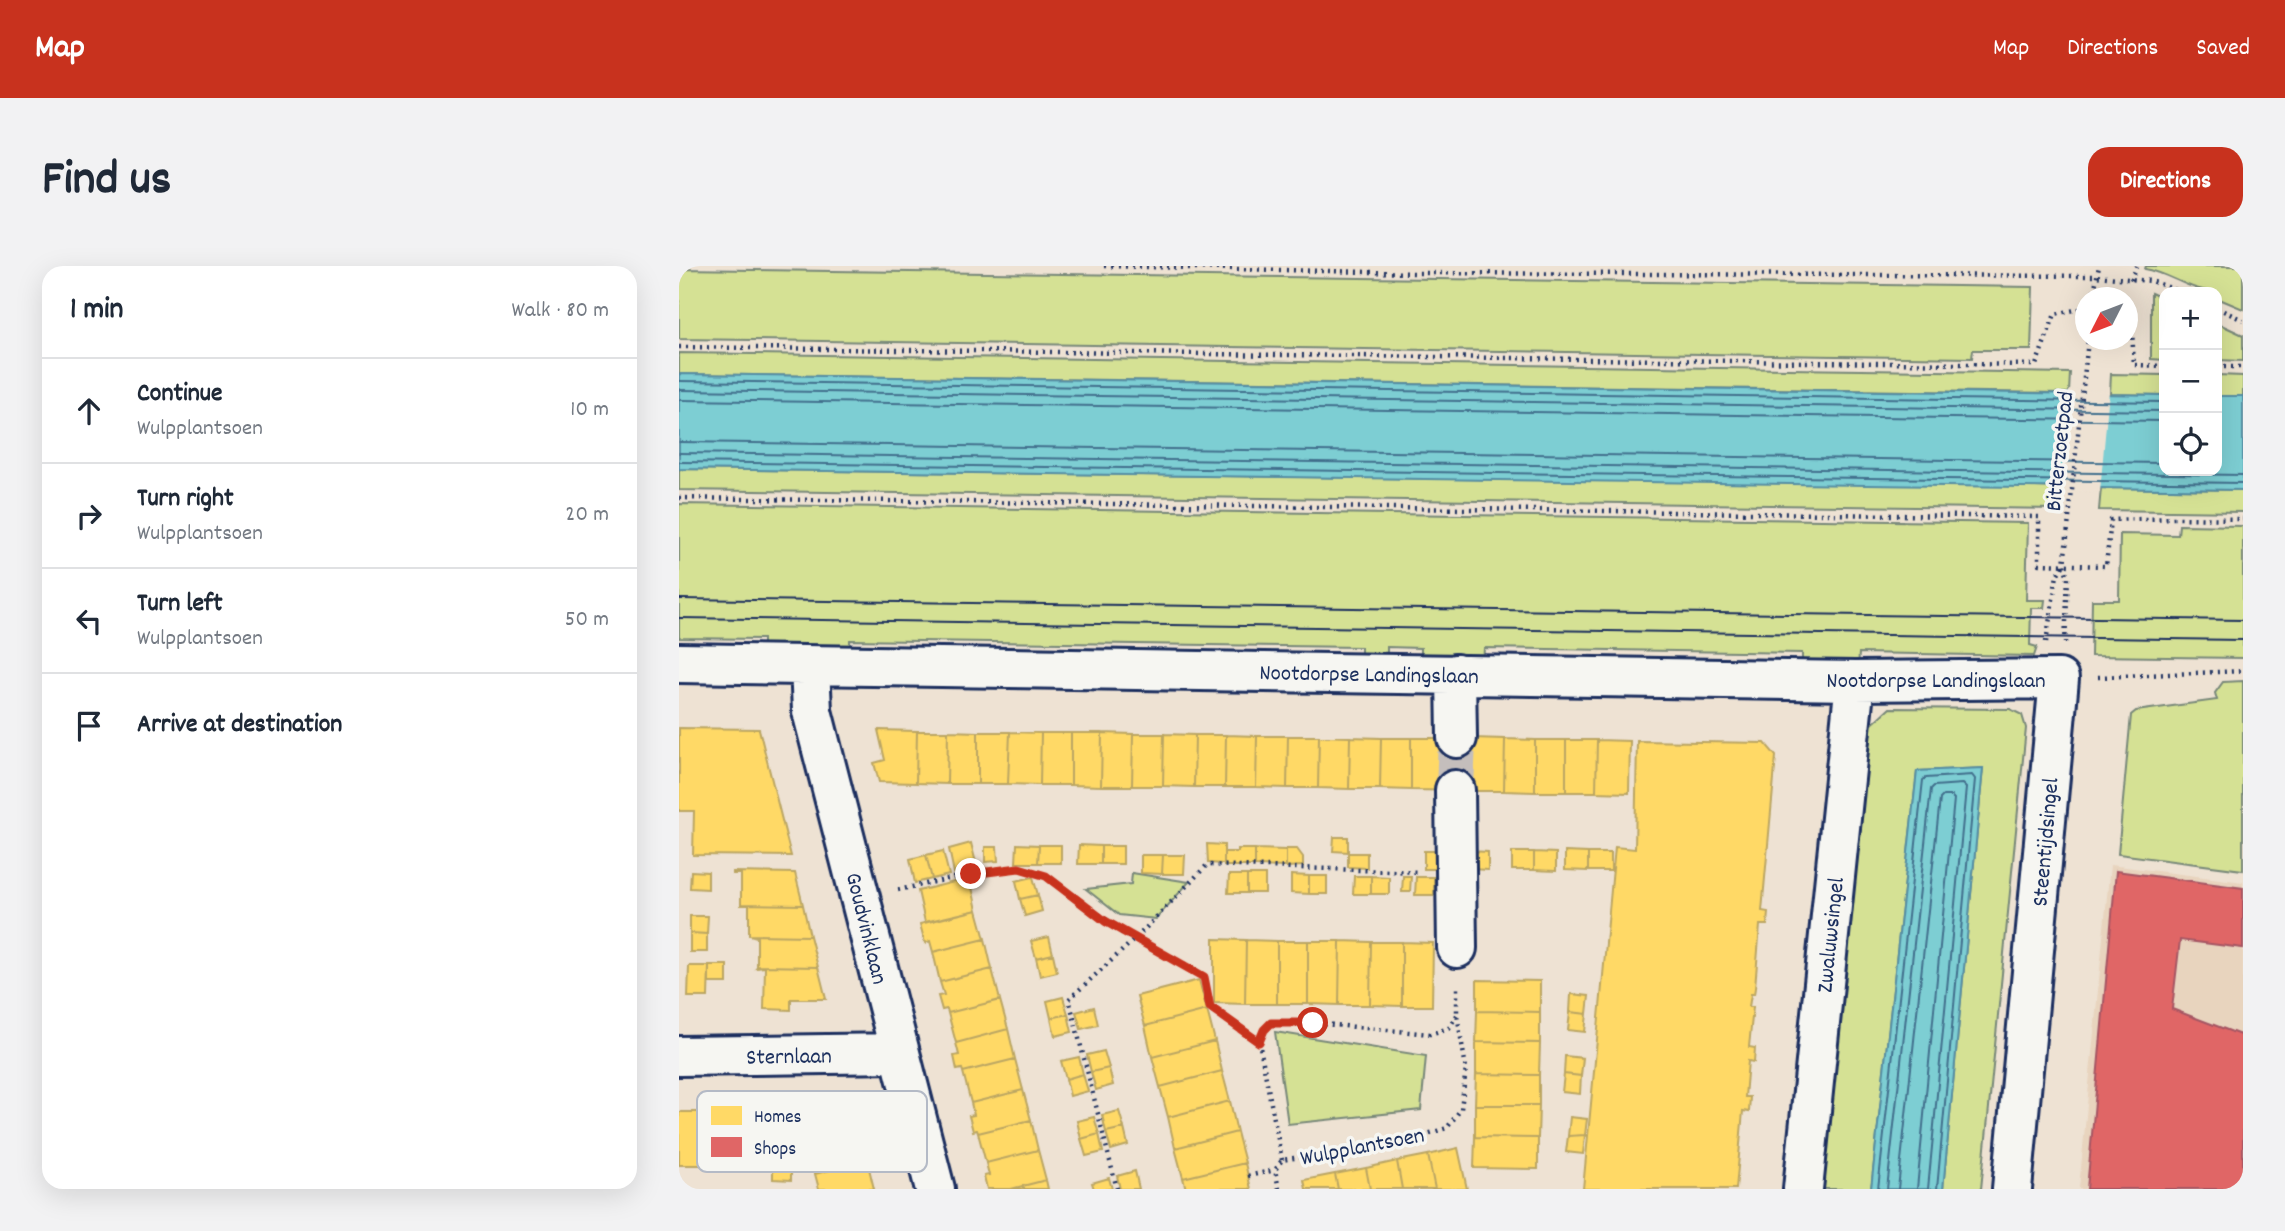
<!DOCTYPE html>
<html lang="en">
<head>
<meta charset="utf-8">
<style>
	:root { --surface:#fff; --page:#f2f2f3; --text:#1f2937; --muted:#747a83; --line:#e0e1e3; --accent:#c8321e }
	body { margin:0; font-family:Dekko,sans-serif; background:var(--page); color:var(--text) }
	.controls { position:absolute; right:21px; top:21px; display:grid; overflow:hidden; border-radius:14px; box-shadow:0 7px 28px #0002 }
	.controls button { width:63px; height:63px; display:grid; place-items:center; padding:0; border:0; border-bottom:2px solid var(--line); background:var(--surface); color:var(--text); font:35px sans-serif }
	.compass { position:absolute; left:1396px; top:21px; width:63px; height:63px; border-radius:50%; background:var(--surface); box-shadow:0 7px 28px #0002; rotate:228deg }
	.stop { position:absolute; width:21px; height:21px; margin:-16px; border:5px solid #c8321e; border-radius:50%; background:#fff }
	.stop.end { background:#c8321e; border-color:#fff; box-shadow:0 2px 7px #0008 }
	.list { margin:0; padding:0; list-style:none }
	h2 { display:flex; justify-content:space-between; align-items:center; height:91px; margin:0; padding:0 28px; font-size:30px }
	h2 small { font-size:23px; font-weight:400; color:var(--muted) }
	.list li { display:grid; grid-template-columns:46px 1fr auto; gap:21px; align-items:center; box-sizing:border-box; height:105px; padding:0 28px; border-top:2px solid var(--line) }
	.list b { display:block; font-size:26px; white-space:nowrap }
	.list p { margin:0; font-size:23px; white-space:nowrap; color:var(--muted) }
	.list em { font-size:23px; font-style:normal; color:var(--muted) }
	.icon { flex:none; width:38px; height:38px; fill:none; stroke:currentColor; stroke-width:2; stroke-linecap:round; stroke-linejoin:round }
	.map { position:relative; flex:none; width:1564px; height:923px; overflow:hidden; border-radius:21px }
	header { display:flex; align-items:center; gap:42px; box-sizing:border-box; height:98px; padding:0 35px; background:var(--accent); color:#fff }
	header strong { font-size:33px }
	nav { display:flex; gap:38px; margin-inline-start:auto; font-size:24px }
	.intro { display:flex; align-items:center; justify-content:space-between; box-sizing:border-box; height:168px; padding:0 42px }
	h1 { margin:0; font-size:49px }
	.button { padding:18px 32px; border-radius:21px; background:var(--accent); color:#fff; font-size:24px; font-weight:700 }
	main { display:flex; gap:42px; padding:0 42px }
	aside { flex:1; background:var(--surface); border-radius:21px; box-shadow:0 7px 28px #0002 }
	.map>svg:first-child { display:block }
	.built { fill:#e8d4be }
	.green { fill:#d5e194; stroke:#788879; stroke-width:2 }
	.water { fill:#7dced3; stroke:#568ea4; stroke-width:2 }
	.pier { fill:#eee2d3 }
	.homes { fill:#ffd966; stroke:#bba664; stroke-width:2 }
	.shops { fill:#e06666; stroke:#a55664; stroke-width:2 }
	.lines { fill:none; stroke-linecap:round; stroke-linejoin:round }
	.shore { stroke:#426f8d; stroke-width:2 }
	.minor-tunnel { stroke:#c4bebc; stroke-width:38; stroke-dasharray:38 19; stroke-linecap:butt }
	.minor-casing { stroke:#1b2f5e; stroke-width:44 }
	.path { stroke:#1b2f5e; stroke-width:4.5; stroke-dasharray:2 5; stroke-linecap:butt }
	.minor { stroke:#f6f6f2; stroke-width:38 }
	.tram { stroke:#1b2f5e; stroke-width:2 }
	.route { stroke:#c8321e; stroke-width:9 }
	.labels { text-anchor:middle; stroke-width:7; stroke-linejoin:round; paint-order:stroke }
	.street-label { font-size:23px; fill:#1b2f5e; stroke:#f6f6f2 }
	.key { fill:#f6f6f2; stroke:#b4bac6; stroke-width:2 }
	.key-label { font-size:19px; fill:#1b2f5e }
</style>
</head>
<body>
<header>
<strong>Map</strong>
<nav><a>Map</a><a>Directions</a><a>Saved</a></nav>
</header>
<div class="intro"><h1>Find us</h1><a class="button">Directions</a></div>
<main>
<aside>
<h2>1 min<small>Walk · 80 m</small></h2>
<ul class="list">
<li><svg class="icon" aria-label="ahead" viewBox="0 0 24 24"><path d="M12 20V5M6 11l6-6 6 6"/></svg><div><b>Continue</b><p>Wulpplantsoen</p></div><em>10 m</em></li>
<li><svg class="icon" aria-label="right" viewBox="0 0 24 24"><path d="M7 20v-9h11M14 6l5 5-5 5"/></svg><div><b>Turn right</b><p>Wulpplantsoen</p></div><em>20 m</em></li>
<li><svg class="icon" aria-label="left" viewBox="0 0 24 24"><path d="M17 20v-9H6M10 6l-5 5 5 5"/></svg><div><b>Turn left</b><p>Wulpplantsoen</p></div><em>50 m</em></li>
<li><svg class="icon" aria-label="arrive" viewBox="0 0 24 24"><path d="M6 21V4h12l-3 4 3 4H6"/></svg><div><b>Arrive at destination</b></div></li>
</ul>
</aside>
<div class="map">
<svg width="1564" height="923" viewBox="0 0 1564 923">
	<rect width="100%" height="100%" fill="#eee2d3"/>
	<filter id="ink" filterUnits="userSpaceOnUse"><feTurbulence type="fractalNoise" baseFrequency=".0143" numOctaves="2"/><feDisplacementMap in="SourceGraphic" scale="14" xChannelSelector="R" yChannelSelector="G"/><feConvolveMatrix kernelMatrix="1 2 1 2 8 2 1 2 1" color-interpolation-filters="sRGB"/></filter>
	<g filter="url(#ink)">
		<path class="built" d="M1431,599l133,17v307h-164z"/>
		<path class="green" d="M1467,0h97v43l-26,-11v-6c-26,0 -47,-19 -72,-23z
			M0,3l1354,18 -2,63h-58l-1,8 -1293,-19z
			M1472,27l13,6v61l-13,-1z
			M1538,57l26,12v26l-26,-1z
			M0,87l1391,20 -1,20 -1390,-19z
			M1432,108l53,1v20l-54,-1z
			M1538,109l26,1v20h-26z
			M0,203l1336,17 44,2 -2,21 -1378,-19z
			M1422,222l142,2v22l-144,-2z
			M0,238l1349,19 -2,77h19l-1,8h-13l-1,37 7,2 -3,9 -175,-3 -1,15 -56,-1v-14l-318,-5 -1,15 -62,-1v-14l-34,-1v14h-26v-14l-511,-7v14l-87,-2v-13l-84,-1z
			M1500,259l64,1v132l-152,-2 1,-56h27l1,-66 58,1z
			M1564,415v189l-125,-16 13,-139 5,-4 81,-11 -2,-7 8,-11z
			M1211,442l120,1 12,6 4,13 -45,461h-38l40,-421 -66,3 -46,418h-48l46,-462z
			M453,607l57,9 -33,37 -37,-4 -33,-26 45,-5z
			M596,766l151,24 -5,54 -133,14z"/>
		<path class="water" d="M0,108l1485,21v76h53v-75h26v94l-1564,-21z
			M1304,502l-40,421h-72l46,-418z"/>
		<path class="pier" d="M1390,124l40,1 -9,101 -40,-1z"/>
		<path class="homes" d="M0,462l80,1 32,127 -98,-1 1,-44h-15z
			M199,464l39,1 -1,52 -37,-1 -5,-19 11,-3z
			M238,465h31l-1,53 -31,-1z
			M269,465l30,1v52h-31z
			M299,466h32l-2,52h-30z
			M331,466l31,1 -1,52 -32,-1z
			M362,467h30v52h-31z
			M392,467h31l-1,53 -30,-1z
			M423,467l31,1 -1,52h-31z
			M454,468h31l-1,52h-31z
			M485,468l31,1 -1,52 -31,-1z
			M516,469h31l-1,52h-31z
			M547,469l31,1 -1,51h-31z
			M578,470h31l-1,52 -31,-1z
			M609,470h31l-1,52h-31z
			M640,470l31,1 -1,52 -31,-1z
			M671,471l31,1 -1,51h-31z
			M702,472h30v52l-31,-1z
			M732,472h61l-1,53 -60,-1z
			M793,472l33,1 -1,52h-33z
			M826,473l30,1v52l-31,-1z
			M856,474h31v52h-31z
			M887,474h31l-1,52h-30z
			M918,474l33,1 -1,52 -33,-1z
			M958,475l128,2 11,13 -14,155 6,1 -1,13h-7l-5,63 -1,6h-3l-2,13h4l-4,40 6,1 -1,14 -6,-1 -3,36h5l-1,15 -6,-1 -7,78h-153l32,-342 20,2z
			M655,571h14v15l-15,-1z
			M292,577l6,24 -23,6 -5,-24z
			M338,578l22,1 -1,18h-22z
			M528,578l17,1v19l-16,-1z
			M360,579h22v18h-23z
			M400,579l22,1v18h-23z
			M422,580h22v18h-22z
			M306,581h12l1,14 -13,1z
			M559,583h17v17h-31v-14h14z
			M576,583l31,1v17l-31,-1z
			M607,583h11l6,8v9l-17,1z
			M264,585l6,24 -17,4 -6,-24z
			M745,585h19v18h-19z
			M791,585l18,1v18l-18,-1z
			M833,586h22v18h-22z
			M855,586l22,1v18l-22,-1z
			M886,586l23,1v18l-23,-1z
			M669,587h19v15l-19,-1z
			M909,587h23v18h-23z
			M247,589l6,24 -17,4 -5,-24z
			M462,589h22l-1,19 -21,-1z
			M484,589h22l-1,19h-22z
			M12,605l17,1v17l-18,-1z
			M54,606l62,1 8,32 -62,-1v-30h-8z
			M550,609h18v18h-19z
			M568,609h18v18h-18z
			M612,609l18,1v18l-18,-1z
			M630,610h18v18h-18z
			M675,610h17v18h-18z
			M692,610l18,1v17h-18z
			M724,610h8l-1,16h-8z
			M354,611l5,18 -18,4 -4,-18z
			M737,611h18v18h-19z
			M291,612l7,32 -52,12 -7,-31z
			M359,629l4,16 -17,5 -5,-17z
			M62,638l62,1 7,31 -61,-1v-30h-8z
			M298,644l8,29 -52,13 -3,-11 -5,2 -5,-19z
			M11,650h18l-1,18 -17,-1z
			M11,667l17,1v18h-17z
			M70,669l61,1 8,31 -61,-1v-29z
			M370,671l4,17 -17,4 -5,-17z
			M306,673l7,30 -52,13 -7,-30z
			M535,673l32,1 -1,64 -31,-1z
			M567,674l31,1v63h-32z
			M598,675h31v63h-31z
			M629,675h32l-1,64 -31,-1z
			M661,675l31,1 -1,63h-31z
			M692,676h31v64l-32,-1z
			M723,676l31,1 -1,63h-30z
			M374,688l4,18 -17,4 -4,-18z
			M30,699h18v18h-18z
			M10,700h20l-1,31h-20z
			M78,700l61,1 8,32h-35v11l-27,-1 1,-42 -9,1z
			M313,703l8,31 -52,13 -1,-4 -5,1 -4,-14 6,-1 -4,-13z
			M520,714l8,30 -62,16 -8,-30z
			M798,714l63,1v31l-63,-1z
			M892,728l18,2 -2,18 -17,-2z
			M384,731l5,17 -17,4 -4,-17z
			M321,734l8,29 -52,14 -8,-30z
			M415,741l4,18 -17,4 -5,-17z
			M528,744l8,31 -63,16 -7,-31z
			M798,745l63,1v31l-64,-1z
			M891,746l17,2 -2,18 -17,-2z
			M389,748l4,18 -17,4 -4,-18z
			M329,763l7,30 -52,13 -1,-3 -5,1 -3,-14 5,-1 -3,-12z
			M536,775l7,30 -62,16 -8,-30z
			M797,776l64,1 -1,32 -63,-1z
			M425,785l5,17 -18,4 -4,-17z
			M886,790l18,2 -2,18 -17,-2z
			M400,791l4,17 -17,5 -5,-18z
			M336,793l8,31 -52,13 -8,-31z
			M430,802l4,17 -17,5 -5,-18z
			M543,805l8,30 -62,16 -8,-30z
			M404,808l5,17 -18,5 -4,-17z
			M797,808l63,1v30h-64z
			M885,808l17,2 -1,18 -18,-2z
			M344,824l8,30 -53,13 -1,-3 -4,1 -4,-15 5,-1 -3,-12z
			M551,835l7,31 -62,16 -7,-31z
			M796,839h64l-1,33 -63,-1z
			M440,845l5,17 -18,4 -4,-17z
			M0,846h23l-1,53h-22z
			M150,848h27l11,46 -52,14 -9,-36 27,-7z
			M415,851l5,17 -18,5 -4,-18z
			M891,851l17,2 -2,16 -17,1z
			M352,854l7,30 -52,13 -8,-30z
			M445,862l4,17 -17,5 -5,-18z
			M558,866l8,31 -62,15 -8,-30z
			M420,868l4,18 -17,4 -5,-17z
			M906,869l-2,19 -17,-2 2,-16z
			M796,871l63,1v31l-64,-1z
			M779,882l9,41h-32l-7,-34z
			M359,884l8,30 -35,9h-24l-3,-13 5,-1 -3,-12z
			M749,889l7,34h-33l-5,-28z
			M188,894l7,29h-55l-4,-15z
			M94,895l18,1v18l-18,-1z
			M718,895l5,28h-32l-4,-21z
			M566,897l6,26h-65l-3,-11z
			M687,902l4,21h-32l-3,-15z
			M456,905l4,18h-19l-3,-13z
			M656,908l3,15h-32l-2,-9z
			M430,912l3,11h-18l-2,-6z
			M367,914l2,9h-37z"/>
		<path class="shops" d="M1437,605l127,17v60l-63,-8 -8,69 71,27v153h-156z"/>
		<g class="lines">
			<path class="shore" d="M0,115l1485,21
				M0,124l1485,21
				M0,134l1485,21
				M0,176l1485,21
				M0,187l1564,22
				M0,196l1564,21
				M1199,923l45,-409 3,-2 46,-3 3,4 -38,410
				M1208,923l44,-400 3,-3 28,-2 4,4 -38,401
				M1219,923l42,-390 3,-3h8l3,3 -37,390"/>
			<path class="minor-tunnel" d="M776,524l2,-52"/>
			<g class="minor-casing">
				<path id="minor" d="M0,397l1176,18 204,-2 -47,510
					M131,400l2,45 123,478
					M777,408l1,64
					M776,524l2,158
					M0,790l221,-3
					M1124,923l52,-508"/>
			</g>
			<path class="path" d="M425,0l310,7 681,3 56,5 31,11
				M1452,14l6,-14
				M1414,32l6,-32
				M1538,42l26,12
				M1448,48h4l3,51 30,1
				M0,81l1357,18 19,-51 30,-6
				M1538,101h26
				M0,232l1360,19v47l67,2 5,-46 64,-2 68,1
				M1367,376l11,-67 6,-9
				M1386,377l3,-66 -4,-12 24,-225
				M1419,411l145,-6
				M219,624l73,-16 48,-6 27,8 80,59 30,14 48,28 6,30 49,35
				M603,894l-23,-118 5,-12 7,-7h42l117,11 19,-6 8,-13
				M569,910l27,-6
				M438,923l-48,-190 66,-60 72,-74 213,7
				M600,923l-4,-19 7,-10 129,-21 36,-11 14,-19 5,-41 -9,-54v-30"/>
			<use href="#minor" class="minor"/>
			<path class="tram" d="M0,333l1564,21
				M0,352l1564,22"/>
		</g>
	</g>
	<g class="lines" filter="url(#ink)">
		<path class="route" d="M292,608l48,-6 27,8 59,45 99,56 6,30 49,35 5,-12 7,-7h42"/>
	</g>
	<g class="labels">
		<g class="street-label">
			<text transform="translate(1379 185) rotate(-84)" y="8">Bitterzoetpad</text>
			<text transform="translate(690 407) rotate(1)" y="8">Nootdorpse Landingslaan</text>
			<text x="1257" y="421">Nootdorpse Landingslaan</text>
			<text transform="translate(1365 576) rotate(-85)" y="8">Steentijdsingel</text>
			<text transform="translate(189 662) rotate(76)" y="8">Goudvinklaan</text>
			<text transform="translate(1150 669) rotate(-84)" y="8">Zwaluwsingel</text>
			<text transform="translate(110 789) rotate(-1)" y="8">Sternlaan</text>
			<text transform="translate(683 879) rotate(-11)" y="8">Wulpplantsoen</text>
		</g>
	</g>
	<rect x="18" y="825" width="230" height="81" rx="10" class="key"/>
	<rect x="32" y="840" width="31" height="19" fill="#ffd966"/>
	<rect x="32" y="871" width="31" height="20" fill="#e06666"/>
	<g class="key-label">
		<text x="75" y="856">Homes</text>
		<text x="75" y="888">Shops</text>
	</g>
</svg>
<div class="controls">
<button>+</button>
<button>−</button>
<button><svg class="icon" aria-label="locate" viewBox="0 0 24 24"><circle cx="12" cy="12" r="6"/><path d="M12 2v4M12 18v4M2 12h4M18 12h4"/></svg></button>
</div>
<svg class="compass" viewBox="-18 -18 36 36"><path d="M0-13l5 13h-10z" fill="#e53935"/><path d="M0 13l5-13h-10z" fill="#747a83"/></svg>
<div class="stop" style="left:634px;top:757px"></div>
<div class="stop end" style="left:292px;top:608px"></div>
</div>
</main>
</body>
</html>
